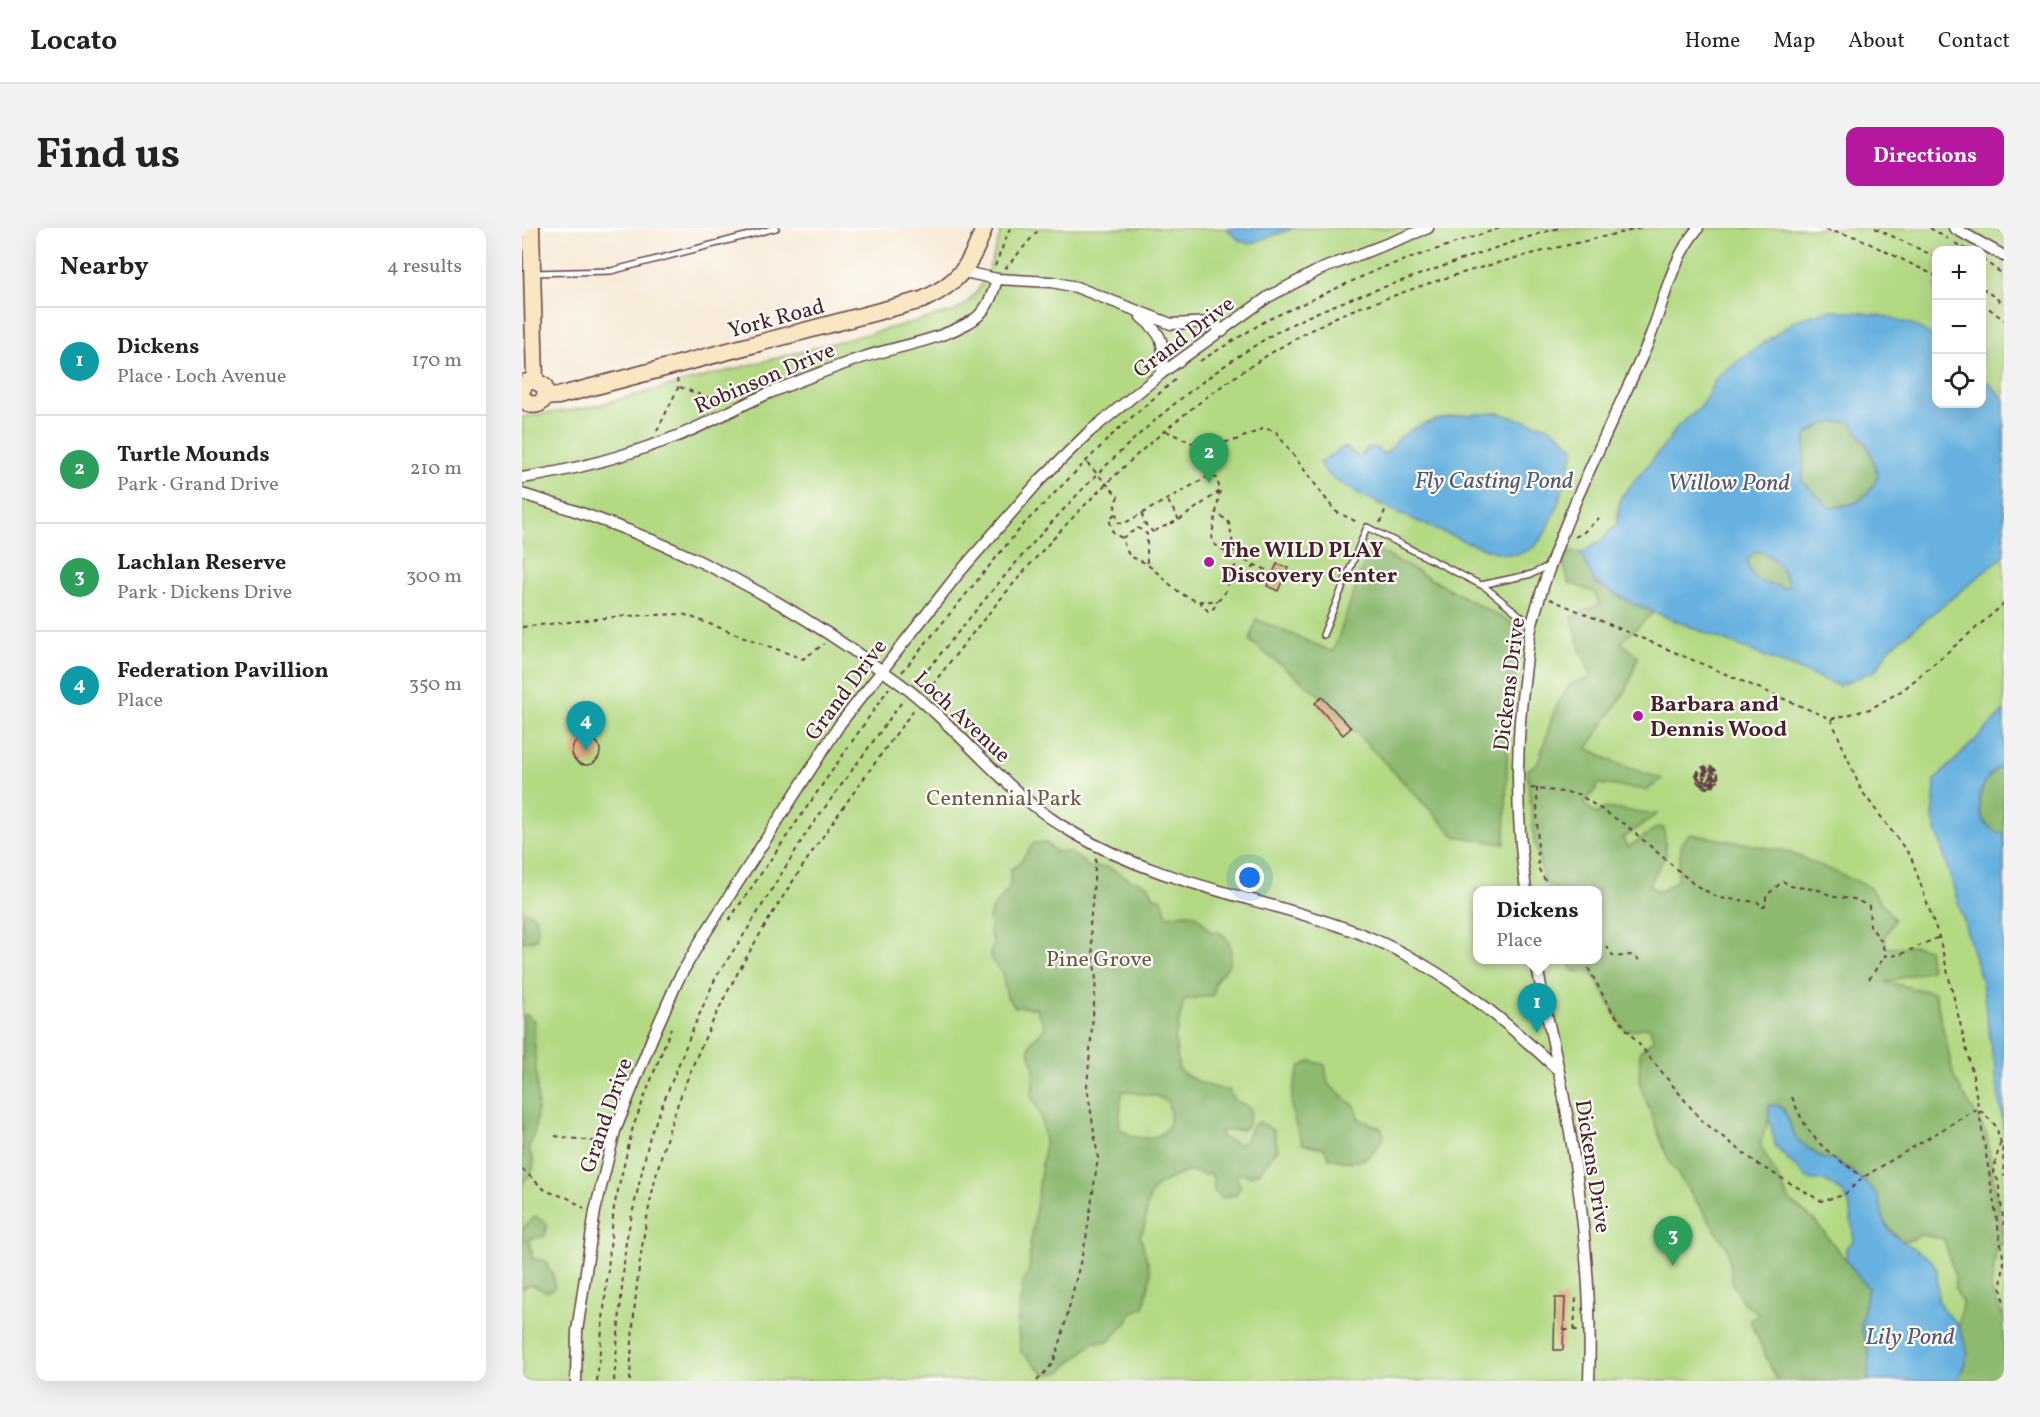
<!DOCTYPE html>
<html lang="en">
<head>
<meta charset="utf-8">
<style>
	:root { --surface:#fff; --page:#f2f2f2; --text:#222; --muted:#767676; --line:#e0e0e0; --accent:#b5179e }
	body { margin:0; font-family:Vollkorn,serif; background:var(--page); color:var(--text) }
	.controls { position:absolute; right:18px; top:18px; display:grid; overflow:hidden; border-radius:12px; box-shadow:0 6px 24px #0002 }
	.controls button { width:54px; height:54px; display:grid; place-items:center; padding:0; border:0; border-bottom:2px solid var(--line); background:var(--surface); color:var(--text); font:30px sans-serif }
	.you { position:absolute; left:728px; top:650px; width:21px; height:21px; margin:-15px; border:4px solid #fff; border-radius:50%; background:#1a73e8; box-shadow:0 0 0 9px #1a73e833 }
	.badge { display:grid; place-items:center; width:39px; height:39px; border-radius:50%; background:var(--accent); color:#fff; font-size:20px; font-weight:700 }
	.pin { position:absolute; translate:-50% -50px; filter:drop-shadow(0 2px 3px #0008) }
	.pin::after { content:''; position:absolute; top:32px; width:21px; height:18px; background:inherit; clip-path:polygon(0 0,100% 0,50% 100%) }
	.popup { position:absolute; left:951px; top:658px; width:129px; height:78px; box-sizing:border-box; display:grid; place-content:center; border-radius:12px; background:var(--surface); filter:drop-shadow(0 2px 4px #0005); font-size:20px; white-space:nowrap; color:var(--muted) }
	.popup b { font-size:22px; color:var(--text) }
	.popup::after { content:''; position:absolute; left:50%; top:100%; margin-left:-12px; border:12px solid transparent; border-top-color:var(--surface) }
	.list { margin:0; padding:0; list-style:none }
	h2 { display:flex; justify-content:space-between; align-items:center; height:78px; margin:0; padding:0 24px; font-size:26px }
	h2 small { font-size:20px; font-weight:400; color:var(--muted) }
	.list li { display:grid; grid-template-columns:39px 1fr auto; gap:18px; align-items:center; box-sizing:border-box; height:108px; padding:0 24px; border-top:2px solid var(--line) }
	.list b { display:block; font-size:22px; white-space:nowrap }
	.list p { margin:0; font-size:20px; white-space:nowrap; color:var(--muted) }
	.list em { font-size:20px; font-style:normal; color:var(--muted) }
	.icon { flex:none; width:33px; height:33px; fill:none; stroke:currentColor; stroke-width:2; stroke-linecap:round; stroke-linejoin:round }
	.map { position:relative; flex:none; width:1482px; height:1153px; overflow:hidden; border-radius:12px }
	header { display:flex; align-items:center; gap:36px; box-sizing:border-box; height:84px; padding:0 30px; background:var(--surface); border-bottom:2px solid var(--line) }
	header strong { font-size:28px }
	nav { display:flex; gap:33px; margin-inline-start:auto; font-size:21px }
	.intro { display:flex; align-items:center; justify-content:space-between; box-sizing:border-box; height:144px; padding:0 36px }
	h1 { margin:0; font-size:42px }
	.button { padding:15px 27px; border-radius:12px; background:var(--accent); color:#fff; font-size:21px; font-weight:700 }
	main { display:flex; gap:36px; padding:0 36px }
	aside { flex:1; background:var(--surface); border-radius:12px; box-shadow:0 6px 24px #0002 }
	.map>svg:first-child { display:block }
	.green { fill:#b3d983; stroke:#7e7c57; stroke-width:1.5; fill-rule:evenodd }
	.forest { fill:#8eb971; stroke:#6c6c4e; stroke-width:1.5; fill-rule:evenodd }
	.water { fill:#66b1df; stroke:#586885; stroke-width:1.5; fill-rule:evenodd }
	.building { fill:#dda374 }
	.lines { fill:none; stroke-linecap:round; stroke-linejoin:round }
	.service-casing { stroke:#643e45; stroke-width:8 }
	.minor-casing { stroke:#643e45; stroke-width:13 }
	.secondary-casing { stroke:#643e45; stroke-width:19 }
	.path { stroke:#643e45; stroke-width:2; stroke-dasharray:4.5 4.5; stroke-linecap:butt }
	.service { stroke:#fff; stroke-width:5 }
	.minor { stroke:#fff; stroke-width:10 }
	.secondary { stroke:#f9e7c3; stroke-width:16 }
	.poi-dot { fill:#b5179e; stroke:#fdfcf7; stroke-width:2 }
	.labels { text-anchor:middle; stroke-width:4.5; stroke-linejoin:round; paint-order:stroke }
	.street-label { font-size:22px; fill:#4a1f2b; stroke:#fdfcf7 }
	.poi-label { font-size:22px; font-weight:bold; fill:#4a1f2b; stroke:#fdfcf7; text-anchor:start }
	.park-label { font-size:22px; fill:#6a5745; stroke:#fdfcf7 }
	.water-label { font-size:24px; font-style:italic; fill:#555973; stroke:#fdfcf7 }
</style>
</head>
<body>
<header>
<strong>Locato</strong>
<nav><a>Home</a><a>Map</a><a>About</a><a>Contact</a></nav>
</header>
<div class="intro"><h1>Find us</h1><a class="button">Directions</a></div>
<main>
<aside>
<h2>Nearby<small>4 results</small></h2>
<ul class="list">
<li><span class="badge" style="background:#0f9aa8">1</span><div><b>Dickens</b><p>Place · Loch Avenue</p></div><em>170 m</em></li>
<li><span class="badge" style="background:#2e9e5b">2</span><div><b>Turtle Mounds</b><p>Park · Grand Drive</p></div><em>210 m</em></li>
<li><span class="badge" style="background:#2e9e5b">3</span><div><b>Lachlan Reserve</b><p>Park · Dickens Drive</p></div><em>300 m</em></li>
<li><span class="badge" style="background:#0f9aa8">4</span><div><b>Federation Pavillion</b><p>Place</p></div><em>350 m</em></li>
</ul>
</aside>
<div class="map">
<svg width="1482" height="1153" viewBox="0 0 1482 1153">
	<rect width="100%" height="100%" fill="#fdfcf7"/>
	<filter id="ink" filterUnits="userSpaceOnUse"><feTurbulence type="fractalNoise" baseFrequency=".0167" numOctaves="2"/><feDisplacementMap in="SourceGraphic" scale="12" xChannelSelector="R" yChannelSelector="G"/><feConvolveMatrix kernelMatrix="1 2 1 2 8 2 1 2 1" color-interpolation-filters="sRGB"/></filter>
	<filter id="wash" filterUnits="userSpaceOnUse"><feTurbulence type="fractalNoise" baseFrequency=".008" numOctaves="4" result="noise"/><feDisplacementMap in="SourceGraphic" scale="24" xChannelSelector="R" yChannelSelector="G"/><feGaussianBlur stdDeviation="1.35" result="paint"/><feColorMatrix in="noise" values="0 0 0 0 0 0 0 0 0 0 0 0 0 0 0 0 0 1.4 0 .05"/><feComposite in="paint" operator="in"/></filter>
	<g filter="url(#wash)">
		<rect width="100%" height="100%" fill="#f8ebd9"/>
		<path class="green" d="M480,0h1002v1153h-1482v-964l64,-9 369,-97c31,-16 37,-53 47,-83zM1414,22h46v154h-46zM955,662h120v70h-120z"/>
		<path class="forest" d="M1328,193l19,27 9,28c-13,26 -20,28 -48,32l-28,-27 4,-46 20,-13z
			M848,318l153,83 -15,99 -3,116 -50,-8 -133,-139 -72,-56 6,-22 77,33z
			M1233,322c18,2 28,20 34,35l-3,5c-18,-9 -33,0 -39,-29z
			M1048,324l11,1 14,30 59,29 -33,30 17,15 -12,34 -39,57 31,16 44,15 -15,11 -48,-6 -15,20 13,10 8,-6 52,6 -35,25 7,8 28,-20 7,1 2,26 -17,32 11,6 17,-12 5,-38 8,-8 96,17 82,35 27,34 -10,16 2,12 29,-2 12,3 3,21 -45,12 49,11 19,84 32,56 18,109 -8,7 -5,41 13,29v57l-10,5h-36l10,-28 -9,-27 3,-24 -7,-14v-11l-11,-38 -23,-4 -10,5 -10,1 -17,-19 -8,-28 -27,-25 -15,-9 -12,-2 -26,-19 -11,-28 -16,-6v14l-9,25 30,57 25,20 53,67 -7,37 8,30 -1,26h-91l-27,-61 9,-6 -16,-12 -10,-18 -6,-37 -58,-86 -30,-79 1,-31 14,-12 -5,-12 -24,4 -32,-57 -21,-4 -2,-10h27v-70h-38l-15,-8 -10,-43 -7,-69 11,-7 16,-52 15,-26 23,-8 -11,-25 -9,-35 28,-13 -6,-12 -25,-9 -6,-21z
			M1482,537v69c-36,-7 -29,-58 0,-69z
			M512,615h12l10,9c17,-3 21,6 34,16 19,-3 20,0 36,9 6,4 16,5 23,9l5,11 8,2 5,17c28,-5 27,-6 45,17l4,-2c14,5 18,21 12,35 -3,6 -10,9 -12,15 -2,4 -2,10 -3,14l-29,5 -9,39 4,30c6,9 39,21 50,21l4,9 18,10 -3,16 -6,5 -21,1v6l16,7 7,-1 9,-18 6,-3 14,8 5,19 -19,23 -8,4 -10,-3 -5,4 5,10 -6,8 -14,3 -7,-7v-12l-4,-6 -5,2 -16,-4c-26,12 -39,10 -43,42 -1,8 0,15 -6,22l11,39 -7,34 -12,4c-4,13 -15,18 -23,30h-15l-35,31 -14,1 -24,-22 -4,-26 6,-44c12,-12 3,-32 9,-46l13,-94 -4,-26 -9,-18 2,-30 -5,-18 2,-8 14,-14 -9,-20 -21,-1 -8,-10 -5,-24 -10,-12 -2,-7 4,-11 -3,-5 -2,-19 3,-10 17,-21 2,-19 7,-4zM600,863l35,5 10,5c15,35 -23,48 -48,27z
			M3,683l10,5 3,13 -2,10 -14,3v-29z
			M6,787l7,7c-4,42 12,88 -7,128 10,13 6,23 -6,33v-167z
			M789,833l14,4 3,19 28,23 3,12 22,9 3,9c-15,25 -26,29 -54,21l-6,-10 -21,-4c-14,-32 -15,-45 -3,-77z
			M13,988l12,8 -2,12 -16,3 4,20 13,2 3,3 -2,4 6,5 2,14 -8,5 -17,-8 -8,5v-59z"/>
		<path class="water" d="M704,0h68l-44,16 -11,-4z
			M1308,82c34,2 79,6 106,29v65h46v-27l22,21v158l-115,93 -13,21 -37,16 -203,-81 -41,-22 -14,-30 19,-11 17,-18 3,-26 48,-57 9,-14 25,-21 15,-30 79,-56zM1328,193l19,27 9,28c-13,26 -20,29 -48,32l-28,-27 4,-46 20,-12zM1233,323c18,0 28,19 34,33l-3,5c-18,-8 -34,-1 -39,-28z
			M976,185l54,15 23,20c-8,25 -21,85 -43,100 -8,6 -16,7 -26,6 -25,-2 -156,-61 -176,-78 -5,-3 -8,-9 -11,-14l26,-15 15,11 7,-10 8,-1 8,7c13,-6 11,-13 20,-19 27,-19 62,-21 95,-22z
			M1482,483v54c-29,11 -36,62 0,69v298l-9,-61 2,-1 -5,-17 -10,-71 -49,-163 2,-39z
			M1247,877h9l7,6 11,28 26,19 12,2 26,18 17,16 7,28 8,12 39,26 6,10 1,29 4,9 17,18 9,27 -10,28h-90l1,-26 -8,-30 7,-37 -22,-27v-14l8,-6 -5,-37 -5,-10 -16,-12 -20,-3 -32,-32 -7,-28z"/>
		<g id="blocks">
			<path class="building" d="M755,336l11,4 -10,23 -11,-5z
				M800,469l29,31 -8,7 -28,-32z
				M50 523a14 14 0 1 1 28 0a14 14 0 1 1-28 0Z
				M1033,1070h10l-2,52h-9z"/>
		</g>
	</g>
	<g filter="url(#ink)">
		<use href="#blocks" fill-opacity="0" stroke="#643e45" stroke-width="1.5"/>
		<g class="lines">
			<g class="service-casing">
				<path id="service" d="M11,45l78,-2 165,-43
					M959,357l51,-11 16,-8
					M801,407l44,-108 118,60 47,38"/>
			</g>
			<g class="minor-casing">
				<path id="minor" d="M1432,0l50,28
					M442,44l33,7 55,3 24,5 95,37 41,-2 11,9
					M619,89c24,19 23,26 21,56
					M0,250c54,-8 107,-23 158,-43 29,-12 57,-28 87,-41 28,-12 56,-22 85,-33 38,-14 81,-18 116,-38 18,-9 24,-26 29,-44
					M0,266c122,36 226,84 332,157 22,16 47,31 68,50 51,44 91,97 150,131 91,54 187,64 284,100 79,30 142,82 203,139
					M1004,662c-10,-72 -11,-144 -1,-216 2,-17 3,-34 7,-50 25,-94 72,-184 112,-272 19,-42 24,-88 54,-124
					M1014,732c6,37 16,74 23,112 20,102 34,204 30,309
					M54,1153l1,-50 18,-120 20,-80 38,-95 25,-56 23,-40 139,-216 118,-150 83,-95 48,-47 73,-59 106,-76 51,-27 109,-42"/>
			</g>
			<g class="secondary-casing">
				<path id="secondary" d="M9,0l4,153
					M0,161l5,-7 8,-1 9,5c4,12 -3,21 -15,18l-7,-7
					M23,169l13,-1 364,-96c37,-17 49,-35 62,-72"/>
			</g>
			<path class="path" d="M1295,0l39,9 80,39
				M1353,0l61,29
				M1408,0l18,11
				M1476,0l6,6
				M1433,15l12,7
				M1460,31l22,16
				M473,38l15,-38
				M483,41l35,-41
				M1460,60l22,16
				M1460,75l22,17
				M678,133l67,-41 114,-52 119,-40
				M158,159l42,16
				M135,203l22,-45 -2,-7
				M644,203l35,16 35,-7 29,-12 11,4 59,79 24,12
				M565,235l31,33 -3,11 3,15 5,2 86,-48 8,2 3,13 -41,29 -25,11
				M698,263l-8,44 1,8 12,9 44,19 3,5
				M646,273l11,19
				M593,286l-5,4c0,12 2,15 12,20 9,28 9,14 27,28 21,15 36,42 67,34 12,-4 10,-15 13,-24 1,-4 5,-8 7,-11l-6,-39 -2,-5 -13,-9
				M620,286l2,9 11,11
				M858,295l6,-15
				M1053,309l9,-5 15,-14
				M600,310l16,-10 9,6v30
				M707,353l19,-6 7,-10
				M1028,371l281,120 39,-10 33,-19 101,-86
				M677,373l9,10 6,-3 3,-8
				M0,399l102,-11 59,-2 120,45 21,-15
				M380,444l121,-147 94,-95 59,-51
				M395,455c103,-128 208,-259 350,-345 44,-27 97,-44 146,-61 48,-17 96,-35 146,-49
				M405,464c112,-148 238,-290 407,-374 18,-9 40,-15 59,-22 81,-30 165,-49 249,-68
				M1309,491l30,71 50,67 28,80 34,139 31,187 -3,23 3,18
				M1174,545l3,1 3,-3 7,-2 -9,5h8l3,4 -1,-4h-7l5,-3 -6,3 4,-3 6,1 2,7 -5,-7 3,5 -3,5 -2,-1h3l1,-3 -4,3 -4,-4 3,5 -4,-5 1,4c5,4 8,1 11,-2l-3,3 -5,2 2,1 7,-6 -5,-10 6,10c0,-13 -11,-12 -18,-6l6,-5 5,-1 -2,-1 -9,7v-3c9,-8 21,-3 21,10l-3,-10 -6,-3c6,4 9,8 6,16l-11,4 11,-7c-4,4 -8,8 -15,3l-3,-7 5,10 -6,-11c0,7 3,11 10,13l11,-7c-7,12 -22,8 -22,-7l4,1v5l5,4 -4,-8 6,1
				M1009,560l47,6 49,32 68,59 24,13 39,4 4,6 4,-3v-9l17,-15 7,5 29,4 15,7 20,2 15,7 1,20 12,16 3,14 14,-1 40,-18
				M1015,560l1,80 13,22
				M207,692l160,-232
				M1075,716l10,3 7,10 17,-2 8,5
				M1062,732l27,50 90,110 58,45 62,36 23,-6 18,-17 116,-70 18,18 7,24 1,26
				M1347,751l16,-23
				M1270,869c18,46 34,53 71,80
				M33,908l45,6
				M1478,915l-7,30 5,7 6,45
				M0,941l24,22 22,7 16,10
				M1042,1102h15
				M1052,1102l2,-33
				M75,1153l17,-174 19,-80 38,-99
				M92,1153l12,-140 24,-105 42,-105 24,-54 31,-47 60,-98 97,-133
				M108,1153c3,-80 12,-161 35,-238 48,-161 152,-301 250,-435
				M515,1153l16,-18 8,-23 25,-101 12,-81 -11,-72 9,-106 -6,-54 6,-69"/>
			<use href="#service" class="service"/>
			<use href="#minor" class="minor"/>
			<use href="#secondary" class="secondary"/>
		</g>
	</g>
	<g class="poi-dot">
		<circle cx="687" cy="334" r="6"/>
		<circle cx="1116" cy="488" r="6"/>
	</g>
	<g class="labels">
		<g class="street-label">
			<text transform="translate(254 89) rotate(-15)" y="8">York Road</text>
			<text transform="translate(661 108) rotate(-37)" y="8">Grand Drive</text>
			<text transform="translate(242 149) rotate(-23)" y="8">Robinson Drive</text>
			<text transform="translate(986 456) rotate(-83)" y="8">Dickens Drive</text>
			<text transform="translate(323 461) rotate(-53)" y="8">Grand Drive</text>
			<text transform="translate(441 488) rotate(43)" y="8">Loch Avenue</text>
			<text transform="translate(83 887) rotate(-71)" y="8">Grand Drive</text>
			<text transform="translate(1072 938) rotate(81)" y="8">Dickens Drive</text>
		</g>
		<g class="poi-label">
			<text x="699" y="329">The WILD PLAY<tspan x="699" dy="25">Discovery Center</tspan></text>
			<text x="1128" y="483">Barbara and<tspan x="1128" dy="25">Dennis Wood</tspan></text>
		</g>
		<g class="park-label">
			<text x="482" y="577">Centennial Park</text>
			<text x="577" y="738">Pine Grove</text>
		</g>
		<g class="water-label">
			<text x="972" y="260">Fly Casting Pond</text>
			<text x="1207" y="262">Willow Pond</text>
			<text x="1388" y="1116">Lily Pond</text>
		</g>
	</g>
</svg>
<div class="controls">
<button>+</button>
<button>−</button>
<button><svg class="icon" aria-label="locate" viewBox="0 0 24 24"><circle cx="12" cy="12" r="6"/><path d="M12 2v4M12 18v4M2 12h4M18 12h4"/></svg></button>
</div>
<div class="you"></div>
<div class="pin badge" style="left:1015px;top:805px;background:#0f9aa8">1</div>
<div class="popup"><b>Dickens</b>Place</div>
<div class="pin badge" style="left:687px;top:255px;background:#2e9e5b">2</div>
<div class="pin badge" style="left:1151px;top:1038px;background:#2e9e5b">3</div>
<div class="pin badge" style="left:64px;top:523px;background:#0f9aa8">4</div>
</div>
</main>
</body>
</html>
